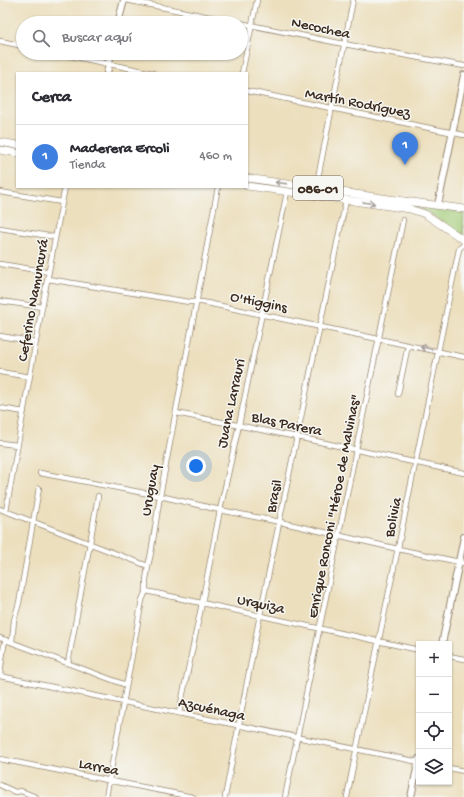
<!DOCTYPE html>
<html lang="es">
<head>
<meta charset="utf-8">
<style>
	:root { --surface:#fff; --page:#f7f7f7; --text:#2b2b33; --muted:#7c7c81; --line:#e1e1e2; --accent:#b5179e }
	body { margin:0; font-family:"Gochi Hand",sans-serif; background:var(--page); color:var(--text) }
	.controls { position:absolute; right:12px; bottom:12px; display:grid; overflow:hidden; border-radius:0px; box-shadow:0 1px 3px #0004 }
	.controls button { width:36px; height:36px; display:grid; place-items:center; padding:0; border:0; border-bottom:1px solid var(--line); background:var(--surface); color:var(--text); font:20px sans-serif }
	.you { position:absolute; left:196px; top:466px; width:14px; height:14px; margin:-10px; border:3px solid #fff; border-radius:50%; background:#1a73e8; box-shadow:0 0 0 6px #1a73e833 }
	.badge { display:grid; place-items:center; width:26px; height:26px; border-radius:50%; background:var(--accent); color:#fff; font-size:13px; font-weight:700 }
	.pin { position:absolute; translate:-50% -33px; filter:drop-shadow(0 1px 2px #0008) }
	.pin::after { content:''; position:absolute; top:21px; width:14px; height:12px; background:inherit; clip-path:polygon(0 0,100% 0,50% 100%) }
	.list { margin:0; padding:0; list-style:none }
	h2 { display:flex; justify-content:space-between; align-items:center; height:52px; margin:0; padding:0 16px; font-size:17px }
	h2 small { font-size:13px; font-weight:400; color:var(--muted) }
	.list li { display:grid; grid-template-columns:26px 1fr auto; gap:12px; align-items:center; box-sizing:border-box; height:64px; padding:0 16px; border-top:1px solid var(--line) }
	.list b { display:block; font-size:15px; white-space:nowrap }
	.list p { margin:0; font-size:13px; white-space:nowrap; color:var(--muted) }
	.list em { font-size:13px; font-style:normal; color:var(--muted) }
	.icon { flex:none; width:22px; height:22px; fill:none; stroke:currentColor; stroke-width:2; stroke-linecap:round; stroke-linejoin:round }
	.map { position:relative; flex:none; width:464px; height:797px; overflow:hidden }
	.search { position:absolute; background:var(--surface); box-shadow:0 1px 3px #0004; left:16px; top:16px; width:232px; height:44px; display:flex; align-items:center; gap:10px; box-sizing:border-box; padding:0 14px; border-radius:22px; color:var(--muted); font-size:15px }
	.panel { position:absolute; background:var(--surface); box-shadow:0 1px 3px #0004; left:16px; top:72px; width:232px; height:116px; border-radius:0px }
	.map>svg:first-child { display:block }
	.green { fill:#a3cc77; stroke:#6f7b4a }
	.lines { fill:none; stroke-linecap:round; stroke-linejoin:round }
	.street-casing { stroke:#94846e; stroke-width:6 }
	.secondary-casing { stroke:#94846e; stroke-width:8 }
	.primary-casing { stroke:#94846e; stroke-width:8 }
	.street { stroke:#fff; stroke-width:4.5 }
	.secondary { stroke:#fff; stroke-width:6 }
	.primary { stroke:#fff; stroke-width:7 }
	.oneway { stroke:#a79f9a }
	.labels { text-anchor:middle; stroke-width:3; stroke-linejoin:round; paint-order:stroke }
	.shield { fill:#f6f6f2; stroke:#73675e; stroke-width:1 }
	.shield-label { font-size:14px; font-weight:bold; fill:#3b2a1e }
	.street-label { font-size:15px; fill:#3b2a1e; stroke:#f6f6f2 }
</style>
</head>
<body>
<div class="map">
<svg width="464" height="797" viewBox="0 0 464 797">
	<rect width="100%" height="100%" fill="#f6f6f2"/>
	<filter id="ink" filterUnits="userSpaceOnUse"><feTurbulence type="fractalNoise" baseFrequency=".025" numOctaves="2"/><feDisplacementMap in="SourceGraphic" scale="8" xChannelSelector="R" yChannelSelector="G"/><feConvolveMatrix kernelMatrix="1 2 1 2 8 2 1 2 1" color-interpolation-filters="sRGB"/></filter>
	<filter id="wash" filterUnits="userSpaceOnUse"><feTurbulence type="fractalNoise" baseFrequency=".012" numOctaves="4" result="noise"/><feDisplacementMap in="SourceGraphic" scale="16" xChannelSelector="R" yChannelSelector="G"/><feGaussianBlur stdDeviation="0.9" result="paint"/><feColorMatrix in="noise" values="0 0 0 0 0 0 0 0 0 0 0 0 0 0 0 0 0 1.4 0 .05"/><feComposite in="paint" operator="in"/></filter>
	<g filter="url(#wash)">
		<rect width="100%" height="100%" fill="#ecdfbd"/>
		<path class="green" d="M247,181l217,31 -1,24 -36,-24 -13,-5 -167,-24z"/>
	</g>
	<g filter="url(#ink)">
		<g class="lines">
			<g class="street-casing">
				<path id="street" d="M126,0l218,44 120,22
					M0,41l23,5
					M56,53l97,20
					M242,73l15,-73
					M247,91l217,44
					M316,188l37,-188
					M0,192l62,10
					M0,228l55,9
					M0,264l49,8
					M48,279l141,23h13l262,55
					M0,301l42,6
					M0,336l36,6
					M0,372l30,5
					M398,394l10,-49
					M0,408l24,4
					M176,413l121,24 167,36
					M0,443l17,2
					M40,473l120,23 60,14 60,12 118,27 66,14
					M0,509l148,57
					M6,511l36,-204 23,-120
					M146,591l273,59
					M0,638l126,47
					M12,642l2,-22 5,-17 20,-115
					M449,656l15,3
					M68,663l22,-120 8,-47
					M0,674l4,-29 2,-5
					M0,676l124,26 295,60
					M179,713l23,-110 18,-93 19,-85 48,-233
					M0,759l193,38
					M449,768l15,3
					M0,785l15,7 6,-1 15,6
					M106,797l36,-197 4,-9v-11l2,-14 3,-13 9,-57 58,-309
					M225,797l35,-182 86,-415
					M285,797l118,-577
					M347,797c16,-83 34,-166 51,-249 21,-99 40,-199 61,-299l5,-5"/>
			</g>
			<g class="secondary-casing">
				<path id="secondary" d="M118,23l6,-23
					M107,73l4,-20
					M438,205l26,-130
					M442,644l22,-107
					M411,797l8,-38"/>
			</g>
			<g class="primary-casing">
				<path id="primary" d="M0,142l17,3
					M0,150l17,3
					M247,178l142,21 75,10
					M247,186l163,23 15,5 39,26"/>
			</g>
			<use href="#street" class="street"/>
			<use href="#secondary" class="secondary"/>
			<use href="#primary" class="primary"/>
		</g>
		<defs><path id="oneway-shaft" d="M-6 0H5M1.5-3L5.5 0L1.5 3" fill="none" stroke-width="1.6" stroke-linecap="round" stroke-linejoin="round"/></defs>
		<g class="oneway">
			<use href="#oneway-shaft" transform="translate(281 183) rotate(-172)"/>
			<use href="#oneway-shaft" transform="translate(369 203) rotate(8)"/>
			<use href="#oneway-shaft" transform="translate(426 348) rotate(-168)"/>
		</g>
	</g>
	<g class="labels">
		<rect class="shield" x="293" y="176" width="50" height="24" rx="3"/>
		<g class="shield-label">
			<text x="318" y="193">086-01</text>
		</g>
		<g class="street-label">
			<text transform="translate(321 27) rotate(12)" y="5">Necochea</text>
			<text transform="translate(358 102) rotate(11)" y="5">Martín Rodríguez</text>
			<text transform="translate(32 300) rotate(-80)" y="5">Ceferino Namuncurá</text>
			<text transform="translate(259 301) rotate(12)" y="5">O'Higgins</text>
			<text transform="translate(230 403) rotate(-78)" y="5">Juana Larrauri</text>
			<text transform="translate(287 423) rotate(12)" y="5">Blas Parera</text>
			<text transform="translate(149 490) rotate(-80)" y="5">Uruguay</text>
			<text transform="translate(273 496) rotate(-78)" y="5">Brasil</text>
			<text transform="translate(333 506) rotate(-79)" y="5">Enrique Ronconi "Héroe de Malvinas"</text>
			<text transform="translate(392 517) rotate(-79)" y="5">Bolivia</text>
			<text transform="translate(261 603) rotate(12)" y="5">Urquiza</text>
			<text transform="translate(212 708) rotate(12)" y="5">Azcuénaga</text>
			<text transform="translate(99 766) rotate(11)" y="5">Larrea</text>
		</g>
	</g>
</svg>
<div class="controls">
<button>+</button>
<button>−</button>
<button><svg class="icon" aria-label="locate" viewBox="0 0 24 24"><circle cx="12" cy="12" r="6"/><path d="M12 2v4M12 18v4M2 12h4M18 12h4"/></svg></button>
<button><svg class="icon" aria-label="layers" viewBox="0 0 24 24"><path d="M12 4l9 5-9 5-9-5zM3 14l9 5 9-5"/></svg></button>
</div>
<div class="you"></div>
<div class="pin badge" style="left:405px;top:165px;background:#3f7fe0">1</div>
<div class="search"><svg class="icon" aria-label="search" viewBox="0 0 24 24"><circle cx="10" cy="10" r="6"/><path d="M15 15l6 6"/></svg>Buscar aquí</div>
<section class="panel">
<h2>Cerca<small></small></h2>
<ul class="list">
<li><span class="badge" style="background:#3f7fe0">1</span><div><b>Maderera Ercoli</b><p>Tienda</p></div><em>460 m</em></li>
</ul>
</section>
</div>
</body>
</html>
